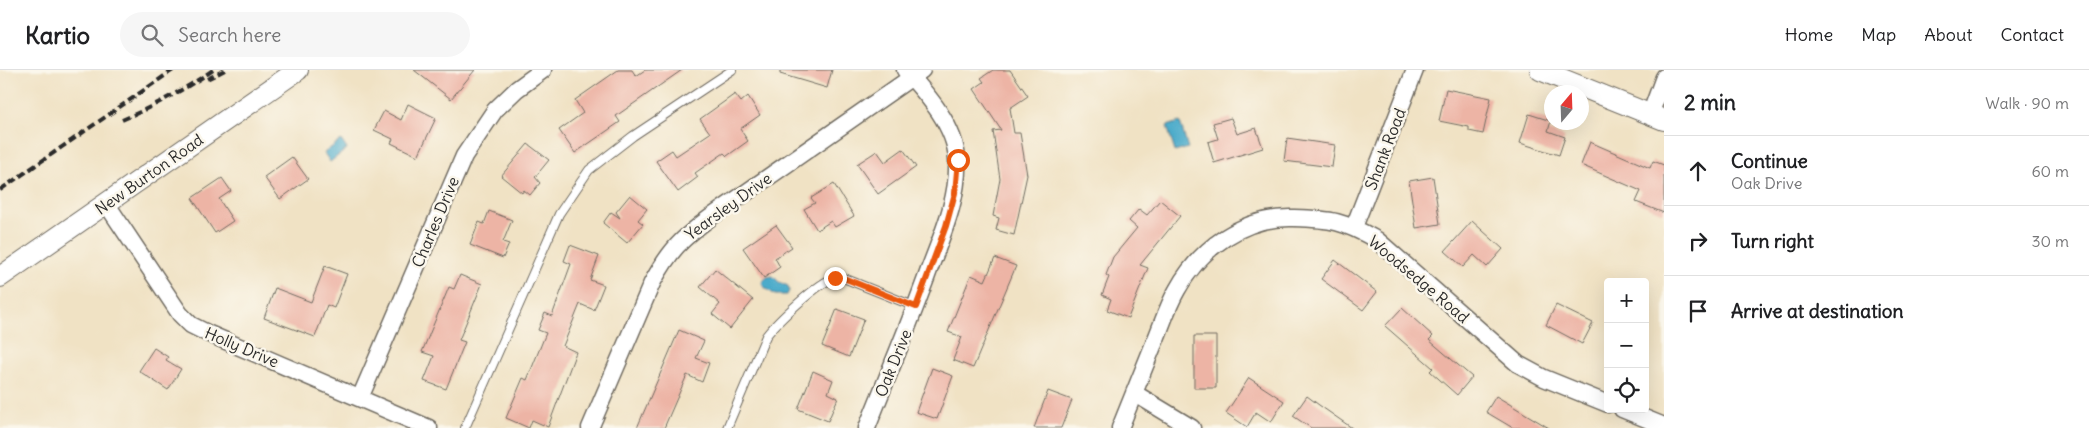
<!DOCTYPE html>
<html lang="en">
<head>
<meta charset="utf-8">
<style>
	:root { --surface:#fff; --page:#f6f6f6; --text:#202124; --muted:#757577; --line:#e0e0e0 }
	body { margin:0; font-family:Delius,sans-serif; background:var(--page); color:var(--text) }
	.controls { position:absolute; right:15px; bottom:15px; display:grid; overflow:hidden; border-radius:5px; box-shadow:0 5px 20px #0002 }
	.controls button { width:45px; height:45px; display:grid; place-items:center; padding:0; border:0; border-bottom:1px solid var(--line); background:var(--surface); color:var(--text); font:25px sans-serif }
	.compass { position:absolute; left:1544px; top:15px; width:45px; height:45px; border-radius:50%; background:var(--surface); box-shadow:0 5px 20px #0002; rotate:19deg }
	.stop { position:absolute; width:15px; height:15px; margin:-11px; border:4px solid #ea580c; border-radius:50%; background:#fff }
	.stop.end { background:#ea580c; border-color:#fff; box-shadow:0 1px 5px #0008 }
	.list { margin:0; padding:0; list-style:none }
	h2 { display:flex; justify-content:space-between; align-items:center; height:65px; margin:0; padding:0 20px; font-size:21px }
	h2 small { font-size:16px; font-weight:400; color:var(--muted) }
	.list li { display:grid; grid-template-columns:32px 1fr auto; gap:15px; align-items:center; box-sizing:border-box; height:70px; padding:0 20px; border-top:1px solid var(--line) }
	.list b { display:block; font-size:19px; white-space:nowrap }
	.list p { margin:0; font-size:16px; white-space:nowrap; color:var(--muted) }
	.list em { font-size:16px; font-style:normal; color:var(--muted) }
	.icon { flex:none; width:28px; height:28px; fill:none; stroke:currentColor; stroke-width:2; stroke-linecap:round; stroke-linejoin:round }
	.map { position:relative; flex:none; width:1664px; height:358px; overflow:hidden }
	header { display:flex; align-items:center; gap:30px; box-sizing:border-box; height:70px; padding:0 25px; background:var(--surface); border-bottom:1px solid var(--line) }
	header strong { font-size:24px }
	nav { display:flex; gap:28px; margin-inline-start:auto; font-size:18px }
	.search { width:350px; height:45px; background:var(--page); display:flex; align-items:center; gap:12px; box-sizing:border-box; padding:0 18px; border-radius:28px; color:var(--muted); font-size:19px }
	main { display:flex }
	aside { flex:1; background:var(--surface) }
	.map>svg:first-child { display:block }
	.water { fill:#4cabca; stroke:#3c6b7a }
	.building { fill:#edb4a5 }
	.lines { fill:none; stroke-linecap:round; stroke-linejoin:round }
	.service-casing { stroke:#706b61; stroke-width:10 }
	.minor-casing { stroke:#706b61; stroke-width:19 }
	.tertiary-casing { stroke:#706b61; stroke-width:22 }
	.service { stroke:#fff; stroke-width:8 }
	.minor { stroke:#fff; stroke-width:16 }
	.tertiary { stroke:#fff; stroke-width:20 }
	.rail { stroke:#2b2b2b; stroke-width:4; stroke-dasharray:8 4; stroke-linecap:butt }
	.route { stroke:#ea580c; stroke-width:6 }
	.labels { text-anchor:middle; stroke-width:5; stroke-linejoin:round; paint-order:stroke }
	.street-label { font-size:16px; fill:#2b2b2b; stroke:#fbf7ec }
</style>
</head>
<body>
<header>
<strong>Kartio</strong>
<div class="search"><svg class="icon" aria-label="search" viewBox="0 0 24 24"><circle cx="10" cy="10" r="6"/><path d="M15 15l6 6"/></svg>Search here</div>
<nav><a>Home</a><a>Map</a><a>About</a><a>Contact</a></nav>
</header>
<main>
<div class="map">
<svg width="1664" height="358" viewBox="0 0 1664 358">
	<rect width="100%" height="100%" fill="#fbf7ec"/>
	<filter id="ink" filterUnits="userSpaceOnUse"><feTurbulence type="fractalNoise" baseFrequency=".02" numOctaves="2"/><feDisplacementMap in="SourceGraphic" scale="10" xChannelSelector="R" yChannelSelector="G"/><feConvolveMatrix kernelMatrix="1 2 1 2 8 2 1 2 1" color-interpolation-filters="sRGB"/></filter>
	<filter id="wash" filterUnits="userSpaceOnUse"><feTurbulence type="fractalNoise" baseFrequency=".0096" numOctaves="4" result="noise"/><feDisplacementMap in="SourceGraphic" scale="20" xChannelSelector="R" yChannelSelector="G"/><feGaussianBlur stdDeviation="1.12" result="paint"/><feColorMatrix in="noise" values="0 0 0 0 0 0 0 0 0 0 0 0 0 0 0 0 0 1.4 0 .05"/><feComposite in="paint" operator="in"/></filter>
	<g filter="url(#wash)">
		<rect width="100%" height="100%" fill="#f0e2c4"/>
		<path class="water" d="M1180,52l8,26 -13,4 -8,-26z
			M341,70l6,9 -17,13 -6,-9z
			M773,206l6,6 9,4 1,5 -2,4h-12l-12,-9 -1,-4 5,-5z"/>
		<g id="blocks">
			<path class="building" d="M414,0h61l-24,29z
				M618,0h14l4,6 9,-6h37l-66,46 4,6 -45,31 -16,-23 24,-17 -8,-13z
				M780,0h52l-5,18 -47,-14z
				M993,0h17l18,26 -18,12 4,25h6l7,42 -13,60 -18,-5 3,-12 -6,-2 7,-37 -7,-48 8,-1 -27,-41 10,-7 -3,-4z
				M1446,19l45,9 -8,36 -14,-3v-4l-30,-6z
				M735,24l6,8 7,-6 12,19 -20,14 8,12 -21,15 -3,-3 -29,20 3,4 -20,15 -22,-31 16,-11 4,6 34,-23 -10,-14z
				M408,34l28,14 -18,38 -27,-13 2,-4 -19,-9 10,-19 17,9z
				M1529,44l22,7 -3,10 17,6 -6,18 -39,-12z
				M1231,48l6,16 19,-6 7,20 -49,15 -6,-21 10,-3 -5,-16z
				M1287,68l48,7 -3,22 -48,-6z
				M1590,72l60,26 3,-7 11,4v48l-28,-11 5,-11 -60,-26z
				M528,74l21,16 -14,17 5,6 -10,12 -6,-5 -2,3 -21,-17z
				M903,79l13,18 -38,27 -21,-30 20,-13 8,11z
				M292,87l16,22 -28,20 -16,-22z
				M1433,107l7,47 -24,4 -7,-47z
				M222,108l9,13 -12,8 14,22 -18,12 -23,-35z
				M834,114l20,32 -19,11 -4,-6 -14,9 -13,-21 11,-6 -4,-5z
				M630,125l17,14 -9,11 5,4 -16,19 -24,-20 8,-11 9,6 -4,-6z
				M1160,130l20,16 -40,49 8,3 -20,50 -21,-8 4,-11 -9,-4 7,-18 -3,-2 7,-18 24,-29 -8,-7 10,-12 8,6z
				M489,141l23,9 -9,22 6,2 -6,14 -33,-13 9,-23 5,2z
				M1472,151l31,28 -16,18 -13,-12 -11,12 -18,-16z
				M776,155l16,22 -17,11 5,9 -16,11 -21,-30z
				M570,175l29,11 -9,24 14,5 -10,25 -14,-6 -17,42 13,6 -28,75 -16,-7 -3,8 -23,-10 17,-40 4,2 19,-47 -8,-3 7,-17 7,3 19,-52 -7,-3z
				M995,188l21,8 -43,102 -20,-8 9,-23 -14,-5 23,-57 14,6z
				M1335,190l42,32 -14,18 -42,-31z
				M325,196l22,8 -13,34 -7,-3 -12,32 -51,-19 11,-30 36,14z
				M715,199l38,31 -23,29 -18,-15 8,-10 -20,-17z
				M460,205l22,9 -23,56 6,2 -19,47 -22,-8 10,-25 -12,-4 27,-65 5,2z
				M1556,235l37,18 -11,21 -36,-19z
				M1402,238l31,28 -4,4 43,37 -15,18 -27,-24 3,-3 -48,-42z
				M837,239l27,10 -15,38 -27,-11z
				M679,260l25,11 -8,17 13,5 -7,19 -15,-7 -23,53h-27z
				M1194,266h22v52h-22z
				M154,278l14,9 -2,3 15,9 -13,21 -29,-19z
				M932,298l21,8 -16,43 -21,-7z
				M813,301l20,9 -5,13 10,5 -10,23 -30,-12z
				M1249,308l35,23 -13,21 -15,-10 -9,15 -21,-14z
				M1048,321l24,9 -11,28h-27z
				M1307,326l12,9 33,23h-41l-18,-12z
				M1496,326l53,32h-36l-27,-16z"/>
		</g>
	</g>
	<g filter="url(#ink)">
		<use href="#blocks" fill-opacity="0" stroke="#706b61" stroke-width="1"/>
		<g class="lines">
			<g class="service-casing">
				<path id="service" d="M465,358l94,-214 30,-44 44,-34 99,-66
					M727,358l39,-92c10,-13 53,-55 69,-58 3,-1 8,0 11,1l70,28"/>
			</g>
			<g class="minor-casing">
				<path id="minor" d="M1650,45l14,-38
					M106,133l74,111 11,11 16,8 222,95
					M1354,157l61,-157
					M1134,323l58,35
					M360,328l104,-242 31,-46 22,-21 26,-19
					M1622,339l42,17
					M590,358l62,-145c18,-33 29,-44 59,-66l211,-147
					M867,358c21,-53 43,-105 62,-158 13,-35 30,-72 28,-110 -1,-33 -30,-66 -52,-90
					M1120,358c11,-27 22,-54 33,-82 8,-18 14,-39 24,-56 23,-42 67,-74 117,-72 38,1 49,3 83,22l141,124 26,14 64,26"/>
			</g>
			<g class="tertiary-casing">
				<path id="tertiary" d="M1540,0l124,50
					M0,207l298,-207"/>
			</g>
			<use href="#service" class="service"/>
			<use href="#minor" class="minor"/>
			<use href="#tertiary" class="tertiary"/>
			<path class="rail" d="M207,9l18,-9
				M122,50c32,-14 62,-30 91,-50
				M0,120l173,-120"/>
		</g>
	</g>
	<g class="lines" filter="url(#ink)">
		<path class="route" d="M835,208l11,1 70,28 30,-81 9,-33 3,-33"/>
	</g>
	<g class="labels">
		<g class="street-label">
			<text transform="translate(1385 79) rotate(-69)" y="6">Shank Road</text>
			<text transform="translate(149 104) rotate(-35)" y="6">New Burton Road</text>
			<text transform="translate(728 136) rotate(-36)" y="6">Yearsley Drive</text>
			<text transform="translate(435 152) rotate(-67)" y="6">Charles Drive</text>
			<text transform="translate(1419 209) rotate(40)" y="6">Woodsedge Road</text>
			<text transform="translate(242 277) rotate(23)" y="6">Holly Drive</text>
			<text transform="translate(893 293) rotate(-68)" y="6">Oak Drive</text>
		</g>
	</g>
</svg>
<div class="controls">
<button>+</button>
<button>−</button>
<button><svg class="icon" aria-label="locate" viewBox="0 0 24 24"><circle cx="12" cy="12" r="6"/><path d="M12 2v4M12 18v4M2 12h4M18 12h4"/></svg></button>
</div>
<svg class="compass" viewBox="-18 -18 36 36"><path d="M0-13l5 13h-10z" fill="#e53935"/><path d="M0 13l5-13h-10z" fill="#757577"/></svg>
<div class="stop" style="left:958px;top:90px"></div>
<div class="stop end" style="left:835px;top:208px"></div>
</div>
<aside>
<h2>2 min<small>Walk · 90 m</small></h2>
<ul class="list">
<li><svg class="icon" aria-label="ahead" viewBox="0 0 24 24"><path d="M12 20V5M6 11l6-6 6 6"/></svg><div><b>Continue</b><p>Oak Drive</p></div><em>60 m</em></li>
<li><svg class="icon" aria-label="right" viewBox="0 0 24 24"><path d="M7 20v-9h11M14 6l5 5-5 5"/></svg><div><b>Turn right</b></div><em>30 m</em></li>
<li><svg class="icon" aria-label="arrive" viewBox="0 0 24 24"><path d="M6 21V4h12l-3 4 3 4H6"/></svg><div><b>Arrive at destination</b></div></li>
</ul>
</aside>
</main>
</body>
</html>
